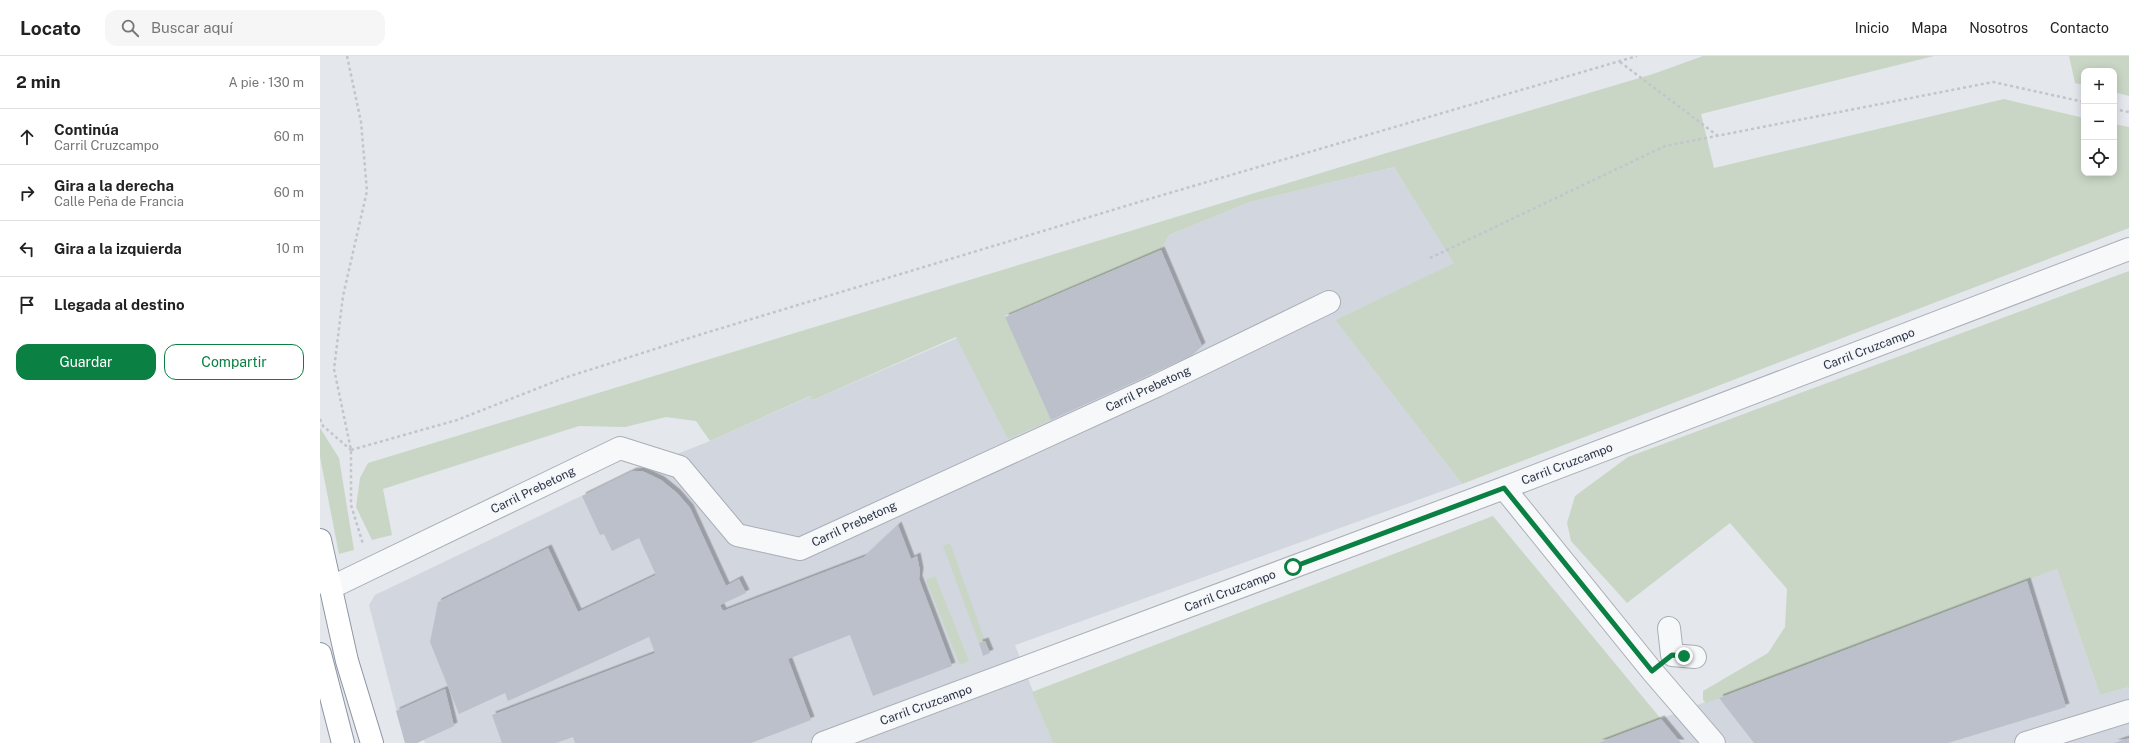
<!DOCTYPE html>
<html lang="es">
<head>
<meta charset="utf-8">
<style>
	:root { --surface:#fff; --page:#f6f6f6; --text:#222; --muted:#767676; --line:#e0e0e0; --accent:#0b8043 }
	body { margin:0; font-family:"Public Sans",sans-serif; background:var(--page); color:var(--text) }
	.controls { position:absolute; right:12px; top:12px; display:grid; overflow:hidden; border-radius:8px; box-shadow:0 2px 10px #0003 }
	.controls button { width:36px; height:36px; display:grid; place-items:center; padding:0; border:0; border-bottom:1px solid var(--line); background:var(--surface); color:var(--text); font:20px sans-serif }
	.stop { position:absolute; width:12px; height:12px; margin:-9px; border:3px solid #0b8043; border-radius:50%; background:#fff }
	.stop.end { background:#0b8043; border-color:#fff; box-shadow:0 1px 4px #0008 }
	.list { margin:0; padding:0; list-style:none }
	h2 { display:flex; justify-content:space-between; align-items:center; height:52px; margin:0; padding:0 16px; font-size:17px }
	h2 small { font-size:13px; font-weight:400; color:var(--muted) }
	.list li { display:grid; grid-template-columns:26px 1fr auto; gap:12px; align-items:center; box-sizing:border-box; height:56px; padding:0 16px; border-top:1px solid var(--line) }
	.list b { display:block; font-size:15px; white-space:nowrap }
	.list p { margin:0; font-size:13px; white-space:nowrap; color:var(--muted) }
	.list em { font-size:13px; font-style:normal; color:var(--muted) }
	.actions { display:flex; gap:8px; padding:12px 16px }
	.actions a { flex:1; padding:9px 0; border:1px solid var(--accent); border-radius:12px; text-align:center; font-size:14px; color:var(--accent) }
	.actions .main { background:var(--accent); color:#fff }
	.icon { flex:none; width:22px; height:22px; fill:none; stroke:currentColor; stroke-width:2; stroke-linecap:round; stroke-linejoin:round }
	.map { position:relative; flex:none; width:1809px; height:687px; overflow:hidden }
	header { display:flex; align-items:center; gap:24px; box-sizing:border-box; height:56px; padding:0 20px; background:var(--surface); border-bottom:1px solid var(--line) }
	header strong { font-size:19px }
	nav { display:flex; gap:22px; margin-inline-start:auto; font-size:14px }
	.search { width:280px; height:36px; background:var(--page); display:flex; align-items:center; gap:10px; box-sizing:border-box; padding:0 14px; border-radius:12px; color:var(--muted); font-size:15px }
	main { display:flex }
	aside { flex:1; background:var(--surface) }
	.map>svg:first-child { display:block }
	.built { fill:#d2d6de }
	.green { fill:#c9d6c5 }
	.building { fill:#bbc0ca; filter:url(#shadow) }
	.lines { fill:none; stroke-linecap:round; stroke-linejoin:round }
	.minor-casing { stroke:#a9aeb7; stroke-width:24 }
	.highway-casing { stroke:#8b94a3; stroke-width:24 }
	.path { stroke:#c2c5cb; stroke-width:2.5; stroke-dasharray:3 3; stroke-linecap:butt }
	.minor { stroke:#f7f8fa; stroke-width:22 }
	.highway { stroke:#fff; stroke-width:22 }
	.route { stroke:#0b8043; stroke-width:5 }
	.labels { text-anchor:middle; stroke-width:3; stroke-linejoin:round; paint-order:stroke }
	.street-label { font-size:12px; fill:#2b3445; stroke:#f4f6f9 }
</style>
</head>
<body>
<header>
<strong>Locato</strong>
<div class="search"><svg class="icon" aria-label="search" viewBox="0 0 24 24"><circle cx="10" cy="10" r="6"/><path d="M15 15l6 6"/></svg>Buscar aquí</div>
<nav><a>Inicio</a><a>Mapa</a><a>Nosotros</a><a>Contacto</a></nav>
</header>
<main>
<aside>
<h2>2 min<small>A pie · 130 m</small></h2>
<ul class="list">
<li><svg class="icon" aria-label="ahead" viewBox="0 0 24 24"><path d="M12 20V5M6 11l6-6 6 6"/></svg><div><b>Continúa</b><p>Carril Cruzcampo</p></div><em>60 m</em></li>
<li><svg class="icon" aria-label="right" viewBox="0 0 24 24"><path d="M7 20v-9h11M14 6l5 5-5 5"/></svg><div><b>Gira a la derecha</b><p>Calle Peña de Francia</p></div><em>60 m</em></li>
<li><svg class="icon" aria-label="left" viewBox="0 0 24 24"><path d="M17 20v-9H6M10 6l-5 5 5 5"/></svg><div><b>Gira a la izquierda</b></div><em>10 m</em></li>
<li><svg class="icon" aria-label="arrive" viewBox="0 0 24 24"><path d="M6 21V4h12l-3 4 3 4H6"/></svg><div><b>Llegada al destino</b></div></li>
</ul>
<div class="actions"><a class="main">Guardar</a><a>Compartir</a></div>
</aside>
<div class="map">
<svg width="1809" height="687" viewBox="0 0 1809 687">
	<defs>
		<filter id="shadow"><feDropShadow dx="3.5" dy="-3.5" stdDeviation="0" flood-color="#0004"/></filter>
	</defs>
	<rect width="100%" height="100%" fill="#e4e7ec"/>
	<path class="built" d="M1074,111l61,96 -120,57 127,164 -447,161 38,98h-628l-1,-3 -7,3h-12l-36,-138 6,-10 254,-122 81,-32 101,-45 2,4 348,-150 8,-15 81,-33z
		M1737,513l43,126 29,-8v56h-532z"/>
	<path class="green" d="M1383,0h231l-233,58 13,54 290,-69 80,19v55h30v-49l15,3v101l-667,256 -127,-164 119,-57 -60,-96 -144,35 -81,33 -8,15 -156,66 46,104 -43,19 -52,-102 -143,63 -3,-4 -100,45 -14,-20 -30,-4 -41,10 -46,-1 -196,63 9,46 -20,5 -16,-33 4,-29 8,-15 1012,-308 273,-81z
		M1749,0h60v40l-15,-4v-21h-30v14l-9,-2z
		M1809,215v416l-29,8 -43,-126 -351,134 -3,-3v-9l65,-38 17,-26 2,-38 -57,-66 -103,80 -56,-62 -4,-18 8,-27 53,-39z
		M0,372l19,30 15,92 -15,4 -19,-97z
		M1173,460l168,203 -64,24h-544l-21,-51z
		M630,487l35,98 -6,2 -36,-97z
		M615,520l34,85 -9,4 -34,-85z"/>
	<path class="building" d="M841,194l41,96 -11,10 -140,64 -46,-103z
		M313,415h9l19,9 16,13 13,15 36,78 13,-7 7,14 -26,12 3,6 141,-54 34,-32 13,34 6,-3 3,15 -1,8 33,87 -79,30 -23,-61 -62,24 23,61 -60,23h-176l-2,-6 -17,6h-54l-10,-28 163,-62 -6,-16 -141,64 -3,-8 -46,21 -29,-72 8,-40 110,-54 30,64 78,-37 -17,-37 -27,13 -8,-17 -4,1 -18,-39z
		M1707,525l39,126 -118,36h-194l-35,-45z
		M665,585l5,12 -7,3 -4,-13z
		M125,633l9,37 -37,17h-12l-9,-32z
		M1341,663l20,24h-83z
		M1809,682v5h-15z"/>
	<g class="lines">
		<g class="minor-casing">
			<path id="minor" d="M1184,432l148,183 62,72
				M10,532l290,-140 60,19 57,68 63,14 356,-163 173,-84
				M1349,572l3,27 23,2
				M503,687l681,-255 625,-239
				M1706,687l103,-32"/>
		</g>
		<g class="highway-casing">
			<path id="highway" d="M0,484l27,121 25,82
				M0,598l23,89"/>
		</g>
		<path class="path" d="M27,0l14,66 6,69 -24,105 -9,73 17,81v55l12,39
			M1300,6l98,74
			M1794,53l15,3
			M1110,202l235,-112 328,-64 91,20
			M0,363l3,7 28,24
			M31,394l106,-30 107,-42 138,-44 447,-135 488,-143"/>
		<use href="#minor" class="minor"/>
		<use href="#highway" class="highway"/>
	</g>
	<g class="lines">
		<path class="route" d="M973,511l211,-79 148,183 20,-16 12,1"/>
	</g>
	<g class="labels">
		<g class="street-label">
			<text transform="translate(1549 293) rotate(-21)" y="4">Carril Cruzcampo</text>
			<text transform="translate(828 333) rotate(-25)" y="4">Carril Prebetong</text>
			<text transform="translate(1247 408) rotate(-21)" y="4">Carril Cruzcampo</text>
			<text transform="translate(213 434) rotate(-26)" y="4">Carril Prebetong</text>
			<text transform="translate(534 468) rotate(-25)" y="4">Carril Prebetong</text>
			<text transform="translate(910 535) rotate(-21)" y="4">Carril Cruzcampo</text>
			<text transform="translate(606 649) rotate(-20)" y="4">Carril Cruzcampo</text>
		</g>
	</g>
</svg>
<div class="controls">
<button>+</button>
<button>−</button>
<button><svg class="icon" aria-label="locate" viewBox="0 0 24 24"><circle cx="12" cy="12" r="6"/><path d="M12 2v4M12 18v4M2 12h4M18 12h4"/></svg></button>
</div>
<div class="stop" style="left:973px;top:511px"></div>
<div class="stop end" style="left:1364px;top:600px"></div>
</div>
</main>
</body>
</html>
